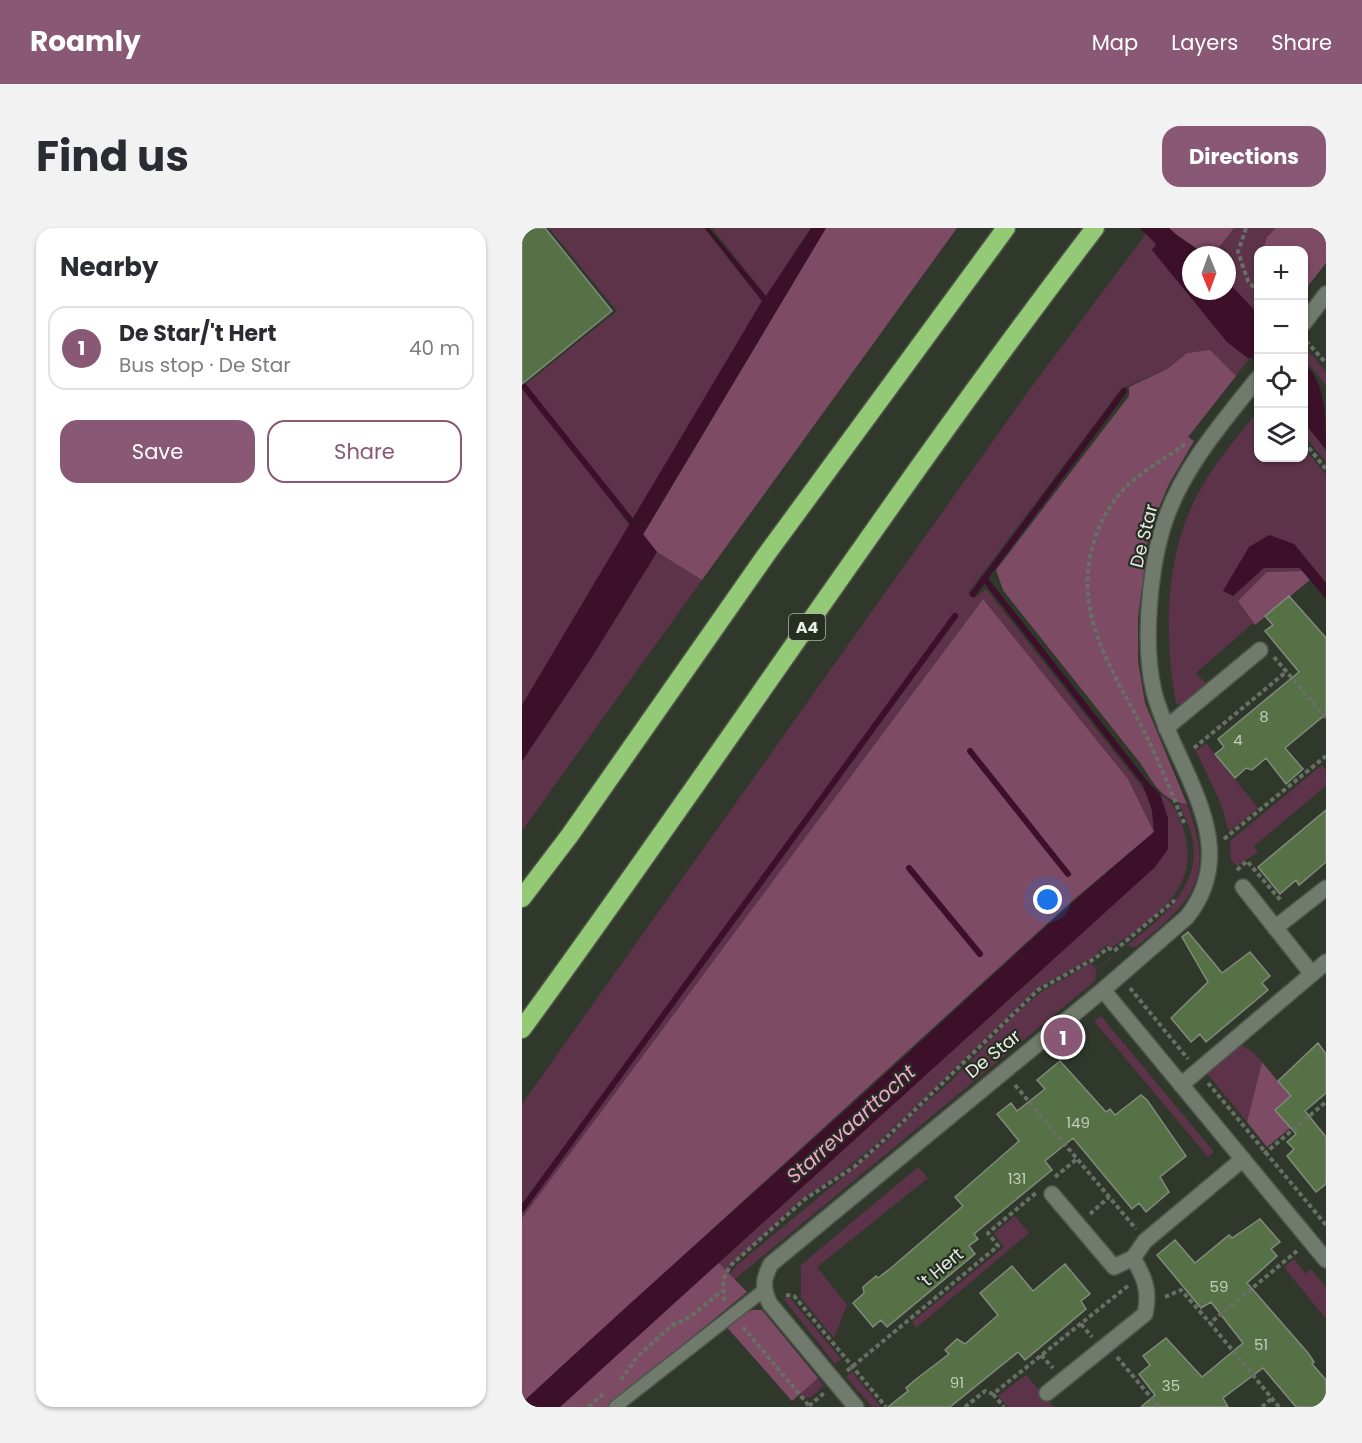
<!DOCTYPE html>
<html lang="en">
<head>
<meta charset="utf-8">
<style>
	:root { --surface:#fff; --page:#f2f2f3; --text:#2b2b33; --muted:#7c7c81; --line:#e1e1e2; --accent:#885875 }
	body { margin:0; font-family:Poppins,sans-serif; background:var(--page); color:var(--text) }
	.controls { position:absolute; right:18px; top:18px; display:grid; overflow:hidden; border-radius:12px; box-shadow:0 2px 4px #0004 }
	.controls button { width:54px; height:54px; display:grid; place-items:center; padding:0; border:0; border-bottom:2px solid var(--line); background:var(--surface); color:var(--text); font:30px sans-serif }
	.compass { position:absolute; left:660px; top:18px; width:54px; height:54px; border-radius:50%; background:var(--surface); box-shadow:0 2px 4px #0004; rotate:179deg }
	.you { position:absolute; left:526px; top:672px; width:21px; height:21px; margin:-15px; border:4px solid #fff; border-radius:50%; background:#1a73e8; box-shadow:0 0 0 9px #1a73e833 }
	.badge { display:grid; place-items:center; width:39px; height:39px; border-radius:50%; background:var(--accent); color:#fff; font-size:20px; font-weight:700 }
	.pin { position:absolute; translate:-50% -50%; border:3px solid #fff; box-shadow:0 2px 6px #0006 }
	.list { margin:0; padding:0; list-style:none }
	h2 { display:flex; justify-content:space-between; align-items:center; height:78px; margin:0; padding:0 24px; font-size:26px }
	h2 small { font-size:20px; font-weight:400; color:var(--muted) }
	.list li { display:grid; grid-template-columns:39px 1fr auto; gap:18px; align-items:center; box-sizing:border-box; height:84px; margin:0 12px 12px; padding:0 12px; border:2px solid var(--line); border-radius:18px }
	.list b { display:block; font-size:22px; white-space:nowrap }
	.list p { margin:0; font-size:20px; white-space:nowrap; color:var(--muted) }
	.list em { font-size:20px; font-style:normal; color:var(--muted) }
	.actions { display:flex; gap:12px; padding:18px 24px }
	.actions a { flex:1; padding:14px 0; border:2px solid var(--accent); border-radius:18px; text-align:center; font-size:21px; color:var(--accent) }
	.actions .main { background:var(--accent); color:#fff }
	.icon { flex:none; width:33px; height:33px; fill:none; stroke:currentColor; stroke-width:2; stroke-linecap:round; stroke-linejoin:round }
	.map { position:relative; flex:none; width:804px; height:1179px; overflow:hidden; border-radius:18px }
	header { display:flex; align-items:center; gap:36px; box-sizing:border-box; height:84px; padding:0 30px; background:var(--accent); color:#fff }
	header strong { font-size:28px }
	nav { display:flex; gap:33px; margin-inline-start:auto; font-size:21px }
	.intro { display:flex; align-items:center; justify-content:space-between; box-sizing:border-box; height:144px; padding:0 36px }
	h1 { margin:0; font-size:42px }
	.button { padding:15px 27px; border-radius:18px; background:var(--accent); color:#fff; font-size:21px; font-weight:700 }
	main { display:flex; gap:36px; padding:0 36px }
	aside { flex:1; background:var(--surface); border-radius:18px; box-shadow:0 2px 4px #0004 }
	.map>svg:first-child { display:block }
	.green { fill:#5c3348 }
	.forest { fill:#7d4b64 }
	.water { fill:#3c1029 }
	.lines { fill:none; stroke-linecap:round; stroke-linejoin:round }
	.stream { stroke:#3c1029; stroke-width:6 }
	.building { fill:#557145; stroke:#818b7c; stroke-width:1.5 }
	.service-casing { stroke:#4e554a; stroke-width:15 }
	.minor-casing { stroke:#4e554a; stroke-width:18 }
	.motorway-casing { stroke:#4e554a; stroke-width:21 }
	.path { stroke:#686f65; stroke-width:4; stroke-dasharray:4.5 3; stroke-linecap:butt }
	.service { stroke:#717b6d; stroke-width:12 }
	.minor { stroke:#717b6d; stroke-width:15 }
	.motorway { stroke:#94c976; stroke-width:18 }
	.labels { text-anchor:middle; stroke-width:4.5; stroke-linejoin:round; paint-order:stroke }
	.number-label { font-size:15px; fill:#c3cebd }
	.shield { fill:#262e22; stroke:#aeb4aa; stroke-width:1.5 }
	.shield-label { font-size:16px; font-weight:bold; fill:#e8ede5 }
	.street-label { font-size:18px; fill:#e8ede5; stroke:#262e22 }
	.water-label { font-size:20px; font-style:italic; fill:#f5a6cd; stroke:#262e22 }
</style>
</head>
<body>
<header>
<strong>Roamly</strong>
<nav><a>Map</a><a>Layers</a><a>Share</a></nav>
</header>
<div class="intro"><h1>Find us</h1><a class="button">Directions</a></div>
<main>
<aside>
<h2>Nearby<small></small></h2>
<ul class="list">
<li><span class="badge">1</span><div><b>De Star/'t Hert</b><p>Bus stop · De Star</p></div><em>40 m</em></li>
</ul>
<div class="actions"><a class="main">Save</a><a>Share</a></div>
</aside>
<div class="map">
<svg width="804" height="1179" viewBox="0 0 804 1179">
	<rect width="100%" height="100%" fill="#30382c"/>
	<path class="green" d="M27,0h155l58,73 -129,220 -86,-105 83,110 -108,179v-321l5,6 -1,-6 91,-73z
		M190,0h99l-45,68z
		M712,0h42l-9,9 -4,13h-5v64l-31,-33v-26h-14z
		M624,6l11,11 -5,5 97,109 -13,17 -26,-25 -23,2 -20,16 -46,20 -153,204 6,5 12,-9 160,203 6,18 2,22 -26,-53 -145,-180 -461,619v-114l505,-711z
		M785,121l19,23v13l-14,-17 -8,-5v-10z
		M736,183v47h46v-10l22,27v108l-32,-39 -30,24h36l2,3 -35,1 -29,29 15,22 -57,50 11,12 -27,20 -4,-1c-12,-71 -12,-152 25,-216 16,-28 37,-52 57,-77z
		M782,194l22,28v12l-22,-27z
		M135,324l45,28 -180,251v-70l68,-101z
		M684,515l52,65 -29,24 -8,-28 -25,-53z
		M800,537l4,5v16l-72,60 4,6 -21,14 -6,-6 -1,-19z
		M638,566c15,9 19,20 24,37 17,60 -30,85 -71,116l-7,-2 -14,13 -54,30 -157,152 -40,33 -38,25 -77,72 -8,-8 437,-395 13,-49z
		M657,575l8,1c29,75 6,96 -51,143l-10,-1 -30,24 -1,11 -360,298 -5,-5 7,-9 151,-125 19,-21 43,-37 62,-65 29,-25 50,-29 5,6c41,-33 113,-73 95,-136 -3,-10 -8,-20 -12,-30z
		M579,788l113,136 -6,5 -114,-136z
		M718,816l13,8 9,10 -15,60 -41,-50z
		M396,939l10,11 -111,89 30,38 -13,33 -33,-40v-33z
		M493,988l14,17 -113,95 -4,-6 92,-75 -10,-14z
		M772,1031l12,15 5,-5 15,18v32l-42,-52z
		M261,1070h7l51,61 -6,5z
		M330,1144l29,35h-9l-26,-30z
		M504,1147l28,32h-46l-10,-11z
		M296,1150l6,8 -13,11 -7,1 -4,-5z"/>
	<path class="forest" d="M304,0h131l-255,352 -45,-28 -14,-17z
		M647,0h65l-21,27h-10c-11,-12 -23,-16 -34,-27z
		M754,0h50v35l-22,28v-41h-41l4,-13z
		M688,122l26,26 -48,61 6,4 -25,43 -20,47 -11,87v43l7,42 42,101c-25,-3 -33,-20 -46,-40l-138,-174 -7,-20 133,-174v-9l38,-18 20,-16z
		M780,343l8,9 -55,45 -17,-24 29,-29z
		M461,371l145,180 26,53 -82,69 -550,502v-185z
		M740,834l44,53 -39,32 -20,-25z
		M196,1034l29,30 -140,115h-47z
		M230,1082h10l56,68 -26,23 -68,-77z"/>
	<path class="water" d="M183,0h4l57,68 45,-68h15l-183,306 14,18 -67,108 -68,101v-56l240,-404z
		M618,0h29c10,11 23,15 34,27h-12v36h36v-10l31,33v52l-7,-9 -2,2 -22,-17 -75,-92 4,-6z
		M782,135c22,20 22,53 22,87l-22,-28z
		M747,307l25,9 32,39v16l-26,-31h-36l-31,28 -10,-5 26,-44z
		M616,544l22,22 8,24v31l-13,18 -595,540h-38v-4c107,-100 217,-197 326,-295 102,-92 200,-187 306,-276l-2,-22z"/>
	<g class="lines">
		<path class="stream" d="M0,156l114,143
			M462,350l158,201
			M451,366l151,-203
			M448,523l98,123
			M387,640l71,86
			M0,981l433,-593"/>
	</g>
	<path class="building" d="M0,0h23l67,83 -90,73z
		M767,368l37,42v76l-41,34 18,21 -17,15 -20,-26 -14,12 -6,-2 -11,10 -20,-24 9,-7 -6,-8 81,-67 -34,-41 8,-6 -8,-9z
		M804,582v52l-27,23 -3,-5 -16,14 -22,-27z
		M666,704l34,41 28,-21 20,24 -8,7 6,7 -62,52 -6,-8 -9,8 -20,-24 37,-36 -26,-45z
		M796,815l8,11v39l-21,18 21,26v47l-10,8 -29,-36 7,-7 -7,-7 9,-8 -21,-24 16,-14 -13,-15z
		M538,833l46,51 4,-3 5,6 26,-20 6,5 39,56 -26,21 9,15 -23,20 -7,-9 -7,6 -59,-71 -28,23 7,9 -78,64 4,5 -9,7 6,8 -88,73 -6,-7 -8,7 -20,-24 11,-10 -1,-6 13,-11 2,2 13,-10 72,-62 -8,-9 64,-56 -22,-27 14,-11 6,8 28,-22 -8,-9z
		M738,991l20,23 -9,7 6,7 -30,27 61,70 6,9 -2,2 14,16v27h-30l-33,-39 -40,30 5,9h-87l14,-12 -16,-21 11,-9 -7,-9 23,-18 36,39 41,-34 -32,-41 -10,6 -44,-53 18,-15 20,23 34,-28 3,3z
		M543,1036l25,30 -9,7 5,8 -61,51 -7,-8 -68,55h-62l20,-16 -2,-3 9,-8 34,-26 -4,-4 12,-11 8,5 33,-29 -18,-22 32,-27 21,25z"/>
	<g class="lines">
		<g class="service-casing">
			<path id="service" d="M93,1179l148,-116"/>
		</g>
		<g class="minor-casing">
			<path id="minor" d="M782,95l22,-29
				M644,500l94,-78
				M753,700l51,-40
				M790,746l14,-12
				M581,762l223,270
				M659,857l131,-111 -69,-87
				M530,966l62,73 19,-9
				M525,1165l98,-79c5,-23 0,-36 -12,-56l12,-17 98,-82
				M334,1179l-86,-103c-8,-16 -7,-25 1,-40l332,-274 84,-73c59,-74 -14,-151 -33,-225 -11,-45 -5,-117 8,-162 17,-58 59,-106 96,-152"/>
		</g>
		<g class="motorway-casing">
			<path id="motorway" d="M0,670l48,-63 196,-280 240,-327
				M0,801c194,-265 373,-540 573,-801"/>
		</g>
		<path class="path" d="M724,0l-8,24 10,29 10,11
			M784,113l20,22
			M782,214l22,27
			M663,216c-20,15 -45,28 -62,46 -12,13 -20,27 -26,43 -29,76 15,135 48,200 15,30 27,62 40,92
			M752,429l52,61
			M672,520l92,-76
			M702,611l102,-83
			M715,642l10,-9 35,41
			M608,760l58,71
			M686,855l118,142
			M493,857l121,144
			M742,926l62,-52
			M533,949l23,-19
			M568,986l19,-17
			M264,1067l8,1 92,111
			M643,1069l16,-7 29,33
			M202,1073l-1,-21 7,-14 75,-67 49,-32 31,-28 153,-149 56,-31 14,-11 6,3 61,-51
			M559,1096l11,13
			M221,1099l67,80
			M519,1127l12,13
			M595,1129l42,50
			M325,1143l151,-125 -10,-13 48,-40
			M99,1152l16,-23 34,-31 19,-9 32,-26
			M471,1166l11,13
			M287,1178l15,-13
			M67,1179l14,-13
			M443,1179l20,-16 8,3 136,-109
			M740,1179l10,-9
			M757,1179l-69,-84 87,-72"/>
		<use href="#service" class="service"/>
		<use href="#minor" class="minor"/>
		<use href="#motorway" class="motorway"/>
	</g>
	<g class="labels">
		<g class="number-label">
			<text x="742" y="494">8</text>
			<text x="716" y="517">4</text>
			<text x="556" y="900">149</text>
			<text x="495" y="956">131</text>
			<text x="697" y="1064">59</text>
			<text x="739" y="1122">51</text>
			<text x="435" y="1160">91</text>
			<text x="649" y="1163">35</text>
		</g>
		<rect class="shield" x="267" y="386" width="36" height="26" rx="4.5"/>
		<g class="shield-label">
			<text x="285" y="405">A4</text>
		</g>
		<g class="street-label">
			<text transform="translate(622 308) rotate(-76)" y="6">De Star</text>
			<text transform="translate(471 826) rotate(-39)" y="6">De Star</text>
			<text transform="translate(419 1040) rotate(-40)" y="6">'t Hert</text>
		</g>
		<g class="water-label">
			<text transform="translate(329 896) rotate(-42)" y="7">Starrevaarttocht</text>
		</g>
	</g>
</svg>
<div class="controls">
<button>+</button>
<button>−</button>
<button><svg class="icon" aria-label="locate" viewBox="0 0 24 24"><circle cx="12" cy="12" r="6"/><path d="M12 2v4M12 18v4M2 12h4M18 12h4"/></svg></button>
<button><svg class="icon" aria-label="layers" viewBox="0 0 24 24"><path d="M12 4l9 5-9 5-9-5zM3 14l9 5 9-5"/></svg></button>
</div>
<svg class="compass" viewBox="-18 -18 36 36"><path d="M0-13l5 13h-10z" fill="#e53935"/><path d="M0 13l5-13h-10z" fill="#7c7c81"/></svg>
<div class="you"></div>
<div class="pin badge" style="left:541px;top:809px">1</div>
</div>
</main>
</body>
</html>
